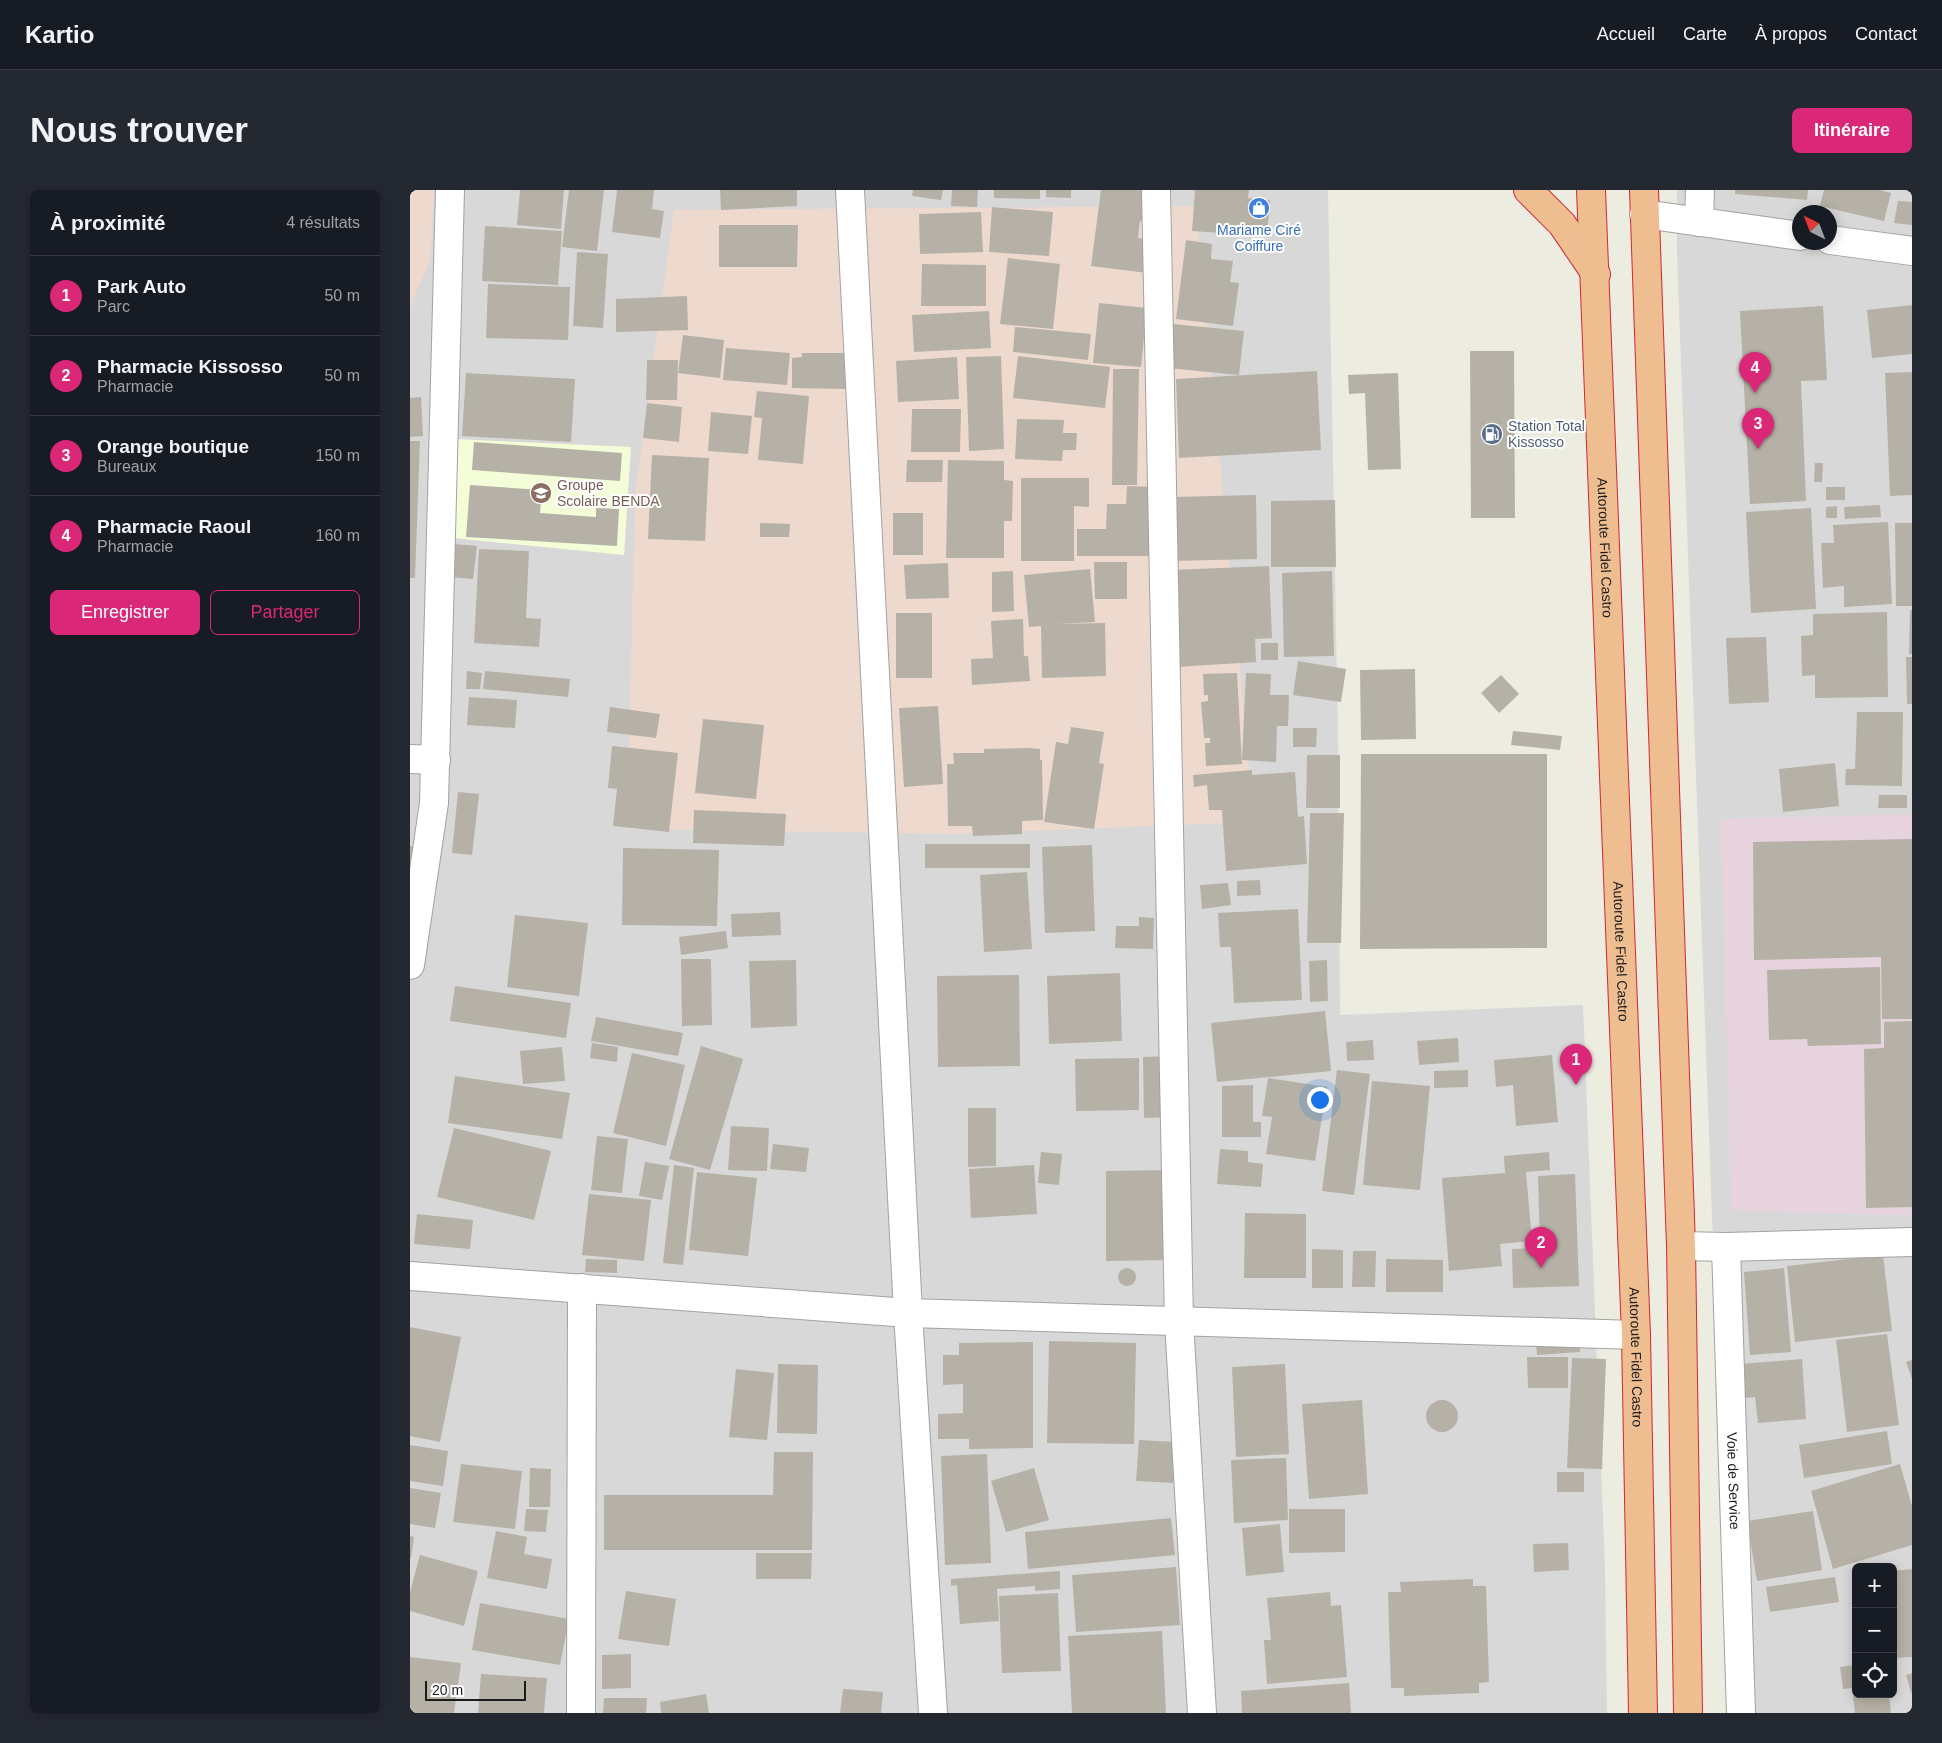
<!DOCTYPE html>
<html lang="fr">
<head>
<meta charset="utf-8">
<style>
	:root { --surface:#171b24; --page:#242831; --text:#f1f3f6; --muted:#9ea1a6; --line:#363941; --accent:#db2777 }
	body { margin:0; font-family:Arial,sans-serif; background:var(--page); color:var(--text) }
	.controls { position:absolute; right:15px; bottom:15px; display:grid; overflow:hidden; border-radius:8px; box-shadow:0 2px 12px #0003 }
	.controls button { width:45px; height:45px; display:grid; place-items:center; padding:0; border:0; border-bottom:1px solid var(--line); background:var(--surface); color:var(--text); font:25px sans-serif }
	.compass { position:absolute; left:1382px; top:15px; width:45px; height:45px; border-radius:50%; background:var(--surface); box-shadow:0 2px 12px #0003; rotate:318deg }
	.scale { position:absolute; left:15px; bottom:12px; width:101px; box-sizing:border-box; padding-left:5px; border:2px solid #1b1b1b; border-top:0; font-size:14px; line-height:18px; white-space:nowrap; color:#1b1b1b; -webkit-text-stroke:4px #fff; paint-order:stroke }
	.you { position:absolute; left:909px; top:909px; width:18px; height:18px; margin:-12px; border:4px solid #fff; border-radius:50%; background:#1a73e8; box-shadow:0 0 0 8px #1a73e833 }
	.badge { display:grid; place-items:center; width:32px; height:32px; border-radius:50%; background:var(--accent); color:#fff; font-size:16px; font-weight:700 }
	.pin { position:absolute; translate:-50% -41px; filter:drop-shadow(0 1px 2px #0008) }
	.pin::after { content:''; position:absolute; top:26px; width:18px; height:15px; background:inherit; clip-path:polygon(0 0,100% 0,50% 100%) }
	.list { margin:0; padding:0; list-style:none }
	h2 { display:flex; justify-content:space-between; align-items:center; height:65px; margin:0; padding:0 20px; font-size:21px }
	h2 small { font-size:16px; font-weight:400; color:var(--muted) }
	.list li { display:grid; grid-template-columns:32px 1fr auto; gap:15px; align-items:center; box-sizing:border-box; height:80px; padding:0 20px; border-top:1px solid var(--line) }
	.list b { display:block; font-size:19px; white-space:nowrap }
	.list p { margin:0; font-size:16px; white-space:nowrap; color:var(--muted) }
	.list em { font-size:16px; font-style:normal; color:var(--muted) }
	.actions { display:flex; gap:10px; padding:15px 20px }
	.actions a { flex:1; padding:11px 0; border:1px solid var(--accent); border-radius:8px; text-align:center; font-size:18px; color:var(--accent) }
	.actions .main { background:var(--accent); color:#fff }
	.icon { flex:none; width:28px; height:28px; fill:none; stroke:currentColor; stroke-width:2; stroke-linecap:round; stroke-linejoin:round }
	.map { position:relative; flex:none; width:1502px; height:1523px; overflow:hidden; border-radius:8px }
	header { display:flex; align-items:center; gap:30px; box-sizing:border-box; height:70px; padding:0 25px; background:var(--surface); border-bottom:1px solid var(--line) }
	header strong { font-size:24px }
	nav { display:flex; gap:28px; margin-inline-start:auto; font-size:18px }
	.intro { display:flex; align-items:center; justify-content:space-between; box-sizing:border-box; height:120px; padding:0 30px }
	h1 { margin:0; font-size:35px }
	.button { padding:12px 22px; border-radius:8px; background:var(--accent); color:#fff; font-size:18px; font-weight:700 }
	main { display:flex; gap:30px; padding:0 30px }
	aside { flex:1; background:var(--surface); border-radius:8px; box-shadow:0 2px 12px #0003 }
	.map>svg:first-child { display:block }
	.residential { fill:#d9d8d8; fill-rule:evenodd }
	.commercial { fill:#eed9cf }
	.industrial { fill:#e6d3dd }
	.education { fill:#f3fed8 }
	.building { fill:#b6b1a6 }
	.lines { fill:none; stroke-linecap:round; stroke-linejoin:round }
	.minor-casing { stroke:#a2a2a2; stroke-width:30 }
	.trunk-casing { stroke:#d12732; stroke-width:30 }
	.minor { stroke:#fff; stroke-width:28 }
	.trunk { stroke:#eebe91; stroke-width:28 }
	.labels { text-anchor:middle; stroke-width:4; stroke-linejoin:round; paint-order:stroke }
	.shop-label { font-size:14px; fill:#366cbe; stroke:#fff }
	.service-label { font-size:14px; fill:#4e5e75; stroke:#fff; text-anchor:start }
	.education-label { font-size:14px; fill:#785e54; stroke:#fff; text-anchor:start }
	.street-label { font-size:14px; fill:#1b1b1b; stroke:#fff }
</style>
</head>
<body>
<header>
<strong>Kartio</strong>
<nav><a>Accueil</a><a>Carte</a><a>À propos</a><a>Contact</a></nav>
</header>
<div class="intro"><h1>Nous trouver</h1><a class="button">Itinéraire</a></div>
<main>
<aside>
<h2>À proximité<small>4 résultats</small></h2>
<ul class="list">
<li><span class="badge">1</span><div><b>Park Auto</b><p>Parc</p></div><em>50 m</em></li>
<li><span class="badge">2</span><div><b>Pharmacie Kissosso</b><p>Pharmacie</p></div><em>50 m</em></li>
<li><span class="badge">3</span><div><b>Orange boutique</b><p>Bureaux</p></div><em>150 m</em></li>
<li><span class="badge">4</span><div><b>Pharmacie Raoul</b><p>Pharmacie</p></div><em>160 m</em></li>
</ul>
<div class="actions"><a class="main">Enregistrer</a><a>Partager</a></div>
</aside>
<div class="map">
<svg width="1502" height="1523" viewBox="0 0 1502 1523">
	<rect width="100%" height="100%" fill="#edece1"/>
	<path class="residential" d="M0,0h918l10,548 2,277 243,-10 22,563 2,145h-1197z
		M1267,0h235v1523h-182l-53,-1460zM1390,22h30v30h-30zM1446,1377h37v127h-37z"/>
	<path class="commercial" d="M0,0h24l-4,71 -20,45z
		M786,16l58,616 -300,12 -327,-5 8,-334 39,-285z"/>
	<path class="industrial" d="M1502,624v401l-181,-4 -10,-392z"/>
	<path class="education" d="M44,249l177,8 -7,108 -171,-17z"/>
	<path class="building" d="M110,0h44l-3,39 -44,-4z
		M159,0h35l-7,61 -35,-4z
		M207,0h37l-2,19 12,2 -4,27 -48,-6z
		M310,0h77v16l-76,4z
		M503,0h30l-2,10 -29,-4z
		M542,0h26l-1,17 -26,-1z
		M584,0h46v9l-46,-1z
		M636,0h25v8l-25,-1z
		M691,0h52l-5,32 -8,-1 -2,17 14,2 -5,33 -56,-7z
		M785,0h54l-1,8 22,2 -3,36 -75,-5z
		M1325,0h73l-1,10 -72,-6z
		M1414,0h56l11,3 -7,28 -64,-15z
		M1488,11l14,1v23l-18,-2z
		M582,17l61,5 -4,44 -60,-4z
		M571,22l2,40 -63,2 -1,-40z
		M309,35h79l-1,42h-78z
		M75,36l77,5 -4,54 -76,-4z
		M776,50l26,4 -1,15 22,2 -3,21 9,1 -6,43 -57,-7z
		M167,62l31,2 -5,74 -30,-2z
		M598,68l52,6 -7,65 -53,-5z
		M512,74l64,1v41h-65z
		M78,94l82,3 -2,53 -82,-2z
		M277,106l1,34 -72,2v-33z
		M689,113l48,5 -6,59 -48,-4z
		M1502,115v49l-40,4 -5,-48z
		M1413,116l4,74 -26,1 5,120 -56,3 -10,-193z
		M579,121l2,37 -77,4 -2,-37z
		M763,134l71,7 -5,44 -71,-7z
		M605,137l76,7 -3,26 -75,-8z
		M273,145l41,5 -4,38 -42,-5z
		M316,158l64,5 -3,32 -64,-5z
		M1060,161h44l1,167h-44z
		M392,163h45v36l-55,-1v-30l10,-1z
		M591,166l3,93 -35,2 -3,-94z
		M608,166l92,11 -5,41 -92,-10z
		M547,167l2,42 -61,3 -2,-41z
		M237,170h31l-1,40h-31z
		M703,179h26l-2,116h-25z
		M907,181l4,79 -142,8 -3,-79z
		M1502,182v123l-22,1 -5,-123z
		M56,183l109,6 -4,63 -109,-6z
		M988,183l3,96 -33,1 -3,-77 -16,1 -1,-19z
		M347,201l52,5 -6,68 -45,-4 4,-42 -8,-1z
		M11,207l2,39 -13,1v-39z
		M237,213l35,4 -3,35 -36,-4z
		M502,219h49l-1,43h-49z
		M301,222l41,4 -4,38 -40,-3z
		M607,229l47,1 -1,13h14l-1,17h-13l-1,11 -47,-2z
		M0,251h10l-5,137h-5z
		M64,252l148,11 -2,28 -148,-11z
		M242,265l57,3 -4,83 -57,-2z
		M497,270h36l-1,22h-36z
		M538,270l56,1v19l9,1 -1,40h-8v37h-58z
		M1405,273h8l-1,19h-8z
		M611,288h68v29l-15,-1v55h-53z
		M60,295l72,5 -2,23 56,4v-9l23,1 -2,37 -151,-9z
		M717,296l28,1 -1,69h-77v-27h29l1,-25h19z
		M1416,297h19v13h-19z
		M846,305l1,64 -85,2 -1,-64z
		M925,310l1,67h-65v-66z
		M1470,315l1,12 -36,2 -1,-12z
		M1427,316v12h-11v-11z
		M1401,318l5,101 -65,4 -5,-101z
		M483,323h30v42h-30z
		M1478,332l4,82 -48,3v-21l-21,2 -2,-45h13l-1,-18z
		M350,333l30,1 -1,13h-29z
		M1485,333h17v83h-16z
		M43,354l24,2 -4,33 -24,-2z
		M69,359l50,2 -3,67 15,1 -2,28 -65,-4z
		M684,372h33v37h-32z
		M538,373l1,35 -43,1 -2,-34z
		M859,376l3,72 -17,1 1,23 -80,5 -5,-97z
		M680,379l5,53 -38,2 48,-1 1,53 -64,2 -1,-52 -12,1 -5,-52z
		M603,381l1,40 -22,1v-40z
		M922,381l2,85 -50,1 -2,-84z
		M1500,420h2v44h-3z
		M1477,422l1,85 -73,1v-23l-13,1 -1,-40 12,-1v-21z
		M486,423h36v65h-36z
		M613,429l1,37h4l2,25 -58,4 -1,-26 22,-1 -2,-37z
		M1356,447l3,65 -40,2 -3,-66z
		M851,453h17v17h-17z
		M1496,467h6v47h-5z
		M888,471l48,8 -5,33 -48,-7z
		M1005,479l1,70 -55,1 -1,-70z
		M57,481l15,2 -2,16h-14z
		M75,481l85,8 -2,18 -85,-8z
		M827,483l5,91 -36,2 -1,-23h5v-5h-6l-3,-36 7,-1v-6h-4l-1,-21z
		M836,483l25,1 -1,21h19l-1,31h-11l-1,36 -34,-2z
		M1091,485l18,19 -20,19 -18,-20z
		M59,507l48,3 -2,28 -48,-3z
		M528,516l5,78 -39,3 -5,-79z
		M200,517l50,7 -4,24 -49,-6z
		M1447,522h46l-1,74 -57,-1 1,-16h9z
		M293,529l61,6 -8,74 -61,-6z
		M661,537l33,5 -5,31 5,1 -10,65 -50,-7 12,-80 12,2z
		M883,538h24l-1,19h-23z
		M1103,541l49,5 -2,14 -49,-5z
		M202,556l66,7 -9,79 -56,-6 4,-37 -9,-1z
		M618,558l12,1v11h2l1,60 -21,1v13l-49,2 -1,-10h-24l-1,-62h7l-1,-11h31v-4z
		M951,564h186v194l-187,1z
		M897,565h33v53h-34z
		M1425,573l4,43 -56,6 -4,-43z
		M842,580v5l43,-3 3,45 6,-1 3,48 -81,7 -4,-61h-13l-2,-25 -13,2 -1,-12z
		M48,602l21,2 -7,61 -20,-2z
		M1469,605h28v13h-29z
		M284,620l92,4 -2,32 -91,-3z
		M900,623h34l-3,130h-34z
		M1502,649v180h-30l-1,-62 -127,3 -1,-118z
		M515,654h105v24h-105z
		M682,655l3,86 -50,2 -3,-86z
		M0,656l11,1 -11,29z
		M213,658l96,2 -2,76 -95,-1z
		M617,682l5,77 -48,3 -4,-77z
		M850,690l1,15 -24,1v-15z
		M818,693l3,22 -29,4 -2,-24z
		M888,719l4,91 -68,3 -3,-56h-11l-2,-34z
		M370,722l1,23 -49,2 -1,-23z
		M105,725l73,8 -9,73 -72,-9z
		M729,727l15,1 -1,31 -38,-1 1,-22h23z
		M316,741l2,17 -47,7 -2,-18z
		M271,769h30l1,66 -30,1z
		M386,770l1,66 -46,2 -2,-67z
		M917,770l1,41 -18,1 -1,-41z
		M1470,777l1,77 -73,2 -1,-7 -38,1 -2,-70z
		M710,783l2,68 -73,3 -2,-68z
		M609,785l1,91 -82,1 -1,-91z
		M45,796l116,17 -5,35 -116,-17z
		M915,821l6,60 -114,11 -6,-59z
		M186,827l87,16 -5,23 -87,-15z
		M1502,831v186l-46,1 -2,-159 20,-1v-26z
		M1048,848l1,24 -40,3 -2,-24z
		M963,850l1,20 -27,1 -1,-19z
		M182,853l26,4 -1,15 -27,-4z
		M291,856l42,13 -33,111 -41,-11z
		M152,857l3,34 -42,3 -3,-33z
		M222,863l53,12 -19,81 -53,-13z
		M1142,865l6,67 -42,4 -3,-41 -17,2 -2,-27z
		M758,866l1,61 -25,1 -1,-61z
		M729,868v52l-63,1 -1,-52z
		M927,880l33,4 -16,121 -32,-4z
		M1058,880v17l-34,1v-17z
		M45,886l115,17 -8,46 -114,-16z
		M858,888l59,9 -12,74 -49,-7 6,-37 -10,-1z
		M962,891l58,5 -10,104 -57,-5z
		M843,895v37h8v15h-39v-51z
		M558,918h28v58l-28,1z
		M321,936l38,2 -2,43 -39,-1z
		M44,938l97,23 -17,69 -97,-23z
		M187,946l31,3 -6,54 -31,-3z
		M363,954l36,4 -3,24 -36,-3z
		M810,959l28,2v11l15,2 -2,23 -44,-3z
		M631,962l21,2 -3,31 -21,-2z
		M1139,962l1,18 -24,2 6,69 -32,3 2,22 -53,5 -7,-93 63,-5 -1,-17z
		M235,972l24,4 -7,34 -23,-4z
		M264,975l20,3 -11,97 -20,-2z
		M624,975l3,49 -66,4 -2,-49z
		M761,980v90l-65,1v-90z
		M287,982l60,6 -9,78 -59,-6z
		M1165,984l4,112 -66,2 -1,-39 28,-1 -2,-72z
		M179,1004l62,6 -7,61 -62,-6z
		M835,1023l61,1v64h-62z
		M7,1024l56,6 -3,29 -56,-5z
		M902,1059l31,1v38h-31z
		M943,1061h23l-1,36h-23z
		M1473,1065l9,76 -97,11 -8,-76z
		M176,1069l31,1v13l-32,-1z
		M976,1069l57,1v32h-57z
		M1374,1078l7,84 -41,3 -6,-83z
		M708 1087a9 9 0 1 1 18 0a9 9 0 1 1-18 0Z
		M0,1137l51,10 -21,105 -30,-6z
		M1477,1144l12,91 -52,7 -11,-92z
		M639,1151l87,2 -2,101 -87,-1z
		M1170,1151v11l-43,3 -1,-12z
		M623,1152v106l-64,1v-10h-31v-25l25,-1v-29l-20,1v-30h16v-12z
		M1117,1167h41v31h-40z
		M1162,1168l34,1 -4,110 -35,-1z
		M1392,1169l4,60 -48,4 -3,-26 -12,1 -2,-34z
		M1502,1170v19l-6,-17z
		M368,1174l40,1 -1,69 -40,-1z
		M875,1174l4,90 -53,3 -4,-90z
		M326,1179l38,4 -7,67 -38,-3z
		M952,1210l6,94 -59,5 -7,-95z
		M1016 1226a16 16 0 1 1 32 0a16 16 0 1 1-32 0Z
		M1477,1241l5,33 -88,14 -5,-33z
		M729,1250l37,2 -3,41 -37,-2z
		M0,1255l38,6 -5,35 -33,-5z
		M364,1262h39l-1,98h-208v-55h169z
		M577,1264l4,109 -46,2 -4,-109z
		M876,1268l2,62 -54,3 -3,-63z
		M51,1274l61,7 -7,58 -62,-7z
		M1490,1274l12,42v39l-79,24 -22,-78z
		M120,1278l21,1 -1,38h-21z
		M624,1278l15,52 -43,12 -15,-51z
		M1147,1282h27v20h-27z
		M0,1298l31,5 -6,35 -25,-4z
		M116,1319l22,1 -2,22 -22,-1z
		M879,1319h56v43l-56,1z
		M1403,1321l9,59 -65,11 -10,-60z
		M761,1328l4,37 -147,14 -3,-37z
		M870,1334l4,48 -38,4 -4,-48z
		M86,1341l31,6 -3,17 28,5 -5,30 -60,-11z
		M0,1346l4,1 -3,21h-1z
		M1158,1353l1,27 -35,2 -1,-28z
		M346,1363h56l-1,26h-55z
		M10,1365l58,16 -14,55 -54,-15v-19z
		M766,1377l4,58 -104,7 -4,-57z
		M1502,1379v88l-19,1v-87z
		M650,1381v18l-25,2v-5l-38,3 2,32 -39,3 -3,-39 -6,1v-7z
		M1446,1383v24l-2,1 -1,-24z
		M1425,1387l4,25 -69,10 -4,-25z
		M1063,1389v7h13l3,96 -10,1v10l-75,3v-8h-13l-3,-96h13l-1,-10z
		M216,1401l50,8 -7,47 -51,-7z
		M920,1402l1,14 10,-1 6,72 -80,7 -3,-44h7l-4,-42z
		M648,1403l3,78 -59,2 -3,-77z
		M70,1413l89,16 -9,46 -88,-15z
		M752,1441l4,82h-94l-4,-77z
		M221,1464v34l-29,1v-34z
		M0,1467l51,6 -7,50h-44z
		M1446,1475v29h33l2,19h-36l-3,-25 -9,1 -3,-22z
		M1502,1483v20h-1l-5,-18z
		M71,1484l66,4 -3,35h-66z
		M939,1493l2,30h-109l-1,-22z
		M433,1499l40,3 -2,21h-41z
		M296,1504l3,19h-48l-1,-11z
		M194,1508h43l-1,15h-43z"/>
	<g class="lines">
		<g class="minor-casing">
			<g id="minor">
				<path d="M440,0l58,1123 25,400"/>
				<path d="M746,0l23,1131 23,392"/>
				<path d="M1234,24l156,22"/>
				<path d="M1289,32l1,-32"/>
				<path d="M1420,50l82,11"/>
				<path d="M0,569l26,1"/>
				<path d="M0,775l24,-162 16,-613"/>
				<path d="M1271,1056l45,1 186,-5"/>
				<path id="s1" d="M1316,1057l15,466"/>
				<path d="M0,1086l498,37 728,22"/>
				<path d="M171,1523l1,-425"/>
			</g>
		</g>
		<g class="trunk-casing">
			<g id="trunk">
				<path d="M1118,0l34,34 34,50"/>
				<path id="s2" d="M1181,0l45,1145 7,378"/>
				<path d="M1234,0l37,1056 7,467"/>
			</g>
		</g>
		<use href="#minor" class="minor"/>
		<use href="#trunk" class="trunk"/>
	</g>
	<defs>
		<g id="shop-disc" transform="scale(1.125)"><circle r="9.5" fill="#3f7fe0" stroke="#fff"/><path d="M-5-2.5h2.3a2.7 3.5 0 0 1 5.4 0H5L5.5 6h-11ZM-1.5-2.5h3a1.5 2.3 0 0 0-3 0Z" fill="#fff"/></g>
		<g id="fuel-disc" transform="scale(1.125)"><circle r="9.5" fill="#5c6f8a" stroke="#fff"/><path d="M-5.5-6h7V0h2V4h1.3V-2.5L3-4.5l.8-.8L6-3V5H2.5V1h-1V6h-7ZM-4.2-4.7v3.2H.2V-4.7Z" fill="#fff"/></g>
		<g id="school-disc" transform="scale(1.125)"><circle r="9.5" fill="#8d6e63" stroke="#fff"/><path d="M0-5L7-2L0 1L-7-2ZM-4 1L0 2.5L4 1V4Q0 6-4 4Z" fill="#fff"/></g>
	</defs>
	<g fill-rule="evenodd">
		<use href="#shop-disc" x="849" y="18"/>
		<use href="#fuel-disc" x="1082" y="244"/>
		<use href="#school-disc" x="131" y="303"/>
	</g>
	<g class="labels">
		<g class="shop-label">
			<text x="849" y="45">Mariame Ciré<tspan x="849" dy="16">Coiffure</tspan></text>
		</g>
		<g class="service-label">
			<text x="1098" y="241">Station Total<tspan x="1098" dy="16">Kissosso</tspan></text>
		</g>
		<g class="education-label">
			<text x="147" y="300">Groupe<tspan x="147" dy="16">Scolaire BENDA</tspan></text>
		</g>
		<g class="street-label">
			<text dy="5" stroke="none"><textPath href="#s2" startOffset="358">Autoroute Fidel Castro</textPath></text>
			<text dy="5" stroke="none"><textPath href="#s2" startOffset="762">Autoroute Fidel Castro</textPath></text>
			<text dy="5" stroke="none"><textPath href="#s2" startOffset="1168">Autoroute Fidel Castro</textPath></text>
			<text dy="5" stroke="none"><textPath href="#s1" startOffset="234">Voie de Service</textPath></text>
		</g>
	</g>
</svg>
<div class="controls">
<button>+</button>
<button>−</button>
<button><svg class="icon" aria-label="locate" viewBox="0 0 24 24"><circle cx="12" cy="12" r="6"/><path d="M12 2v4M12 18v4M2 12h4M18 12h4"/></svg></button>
</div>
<svg class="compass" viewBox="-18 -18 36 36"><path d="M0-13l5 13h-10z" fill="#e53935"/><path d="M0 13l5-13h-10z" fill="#9ea1a6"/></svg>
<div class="scale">20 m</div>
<div class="you"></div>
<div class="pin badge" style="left:1166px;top:895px">1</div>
<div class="pin badge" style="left:1131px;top:1078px">2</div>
<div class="pin badge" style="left:1348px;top:259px">3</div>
<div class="pin badge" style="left:1345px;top:203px">4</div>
</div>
</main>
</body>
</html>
